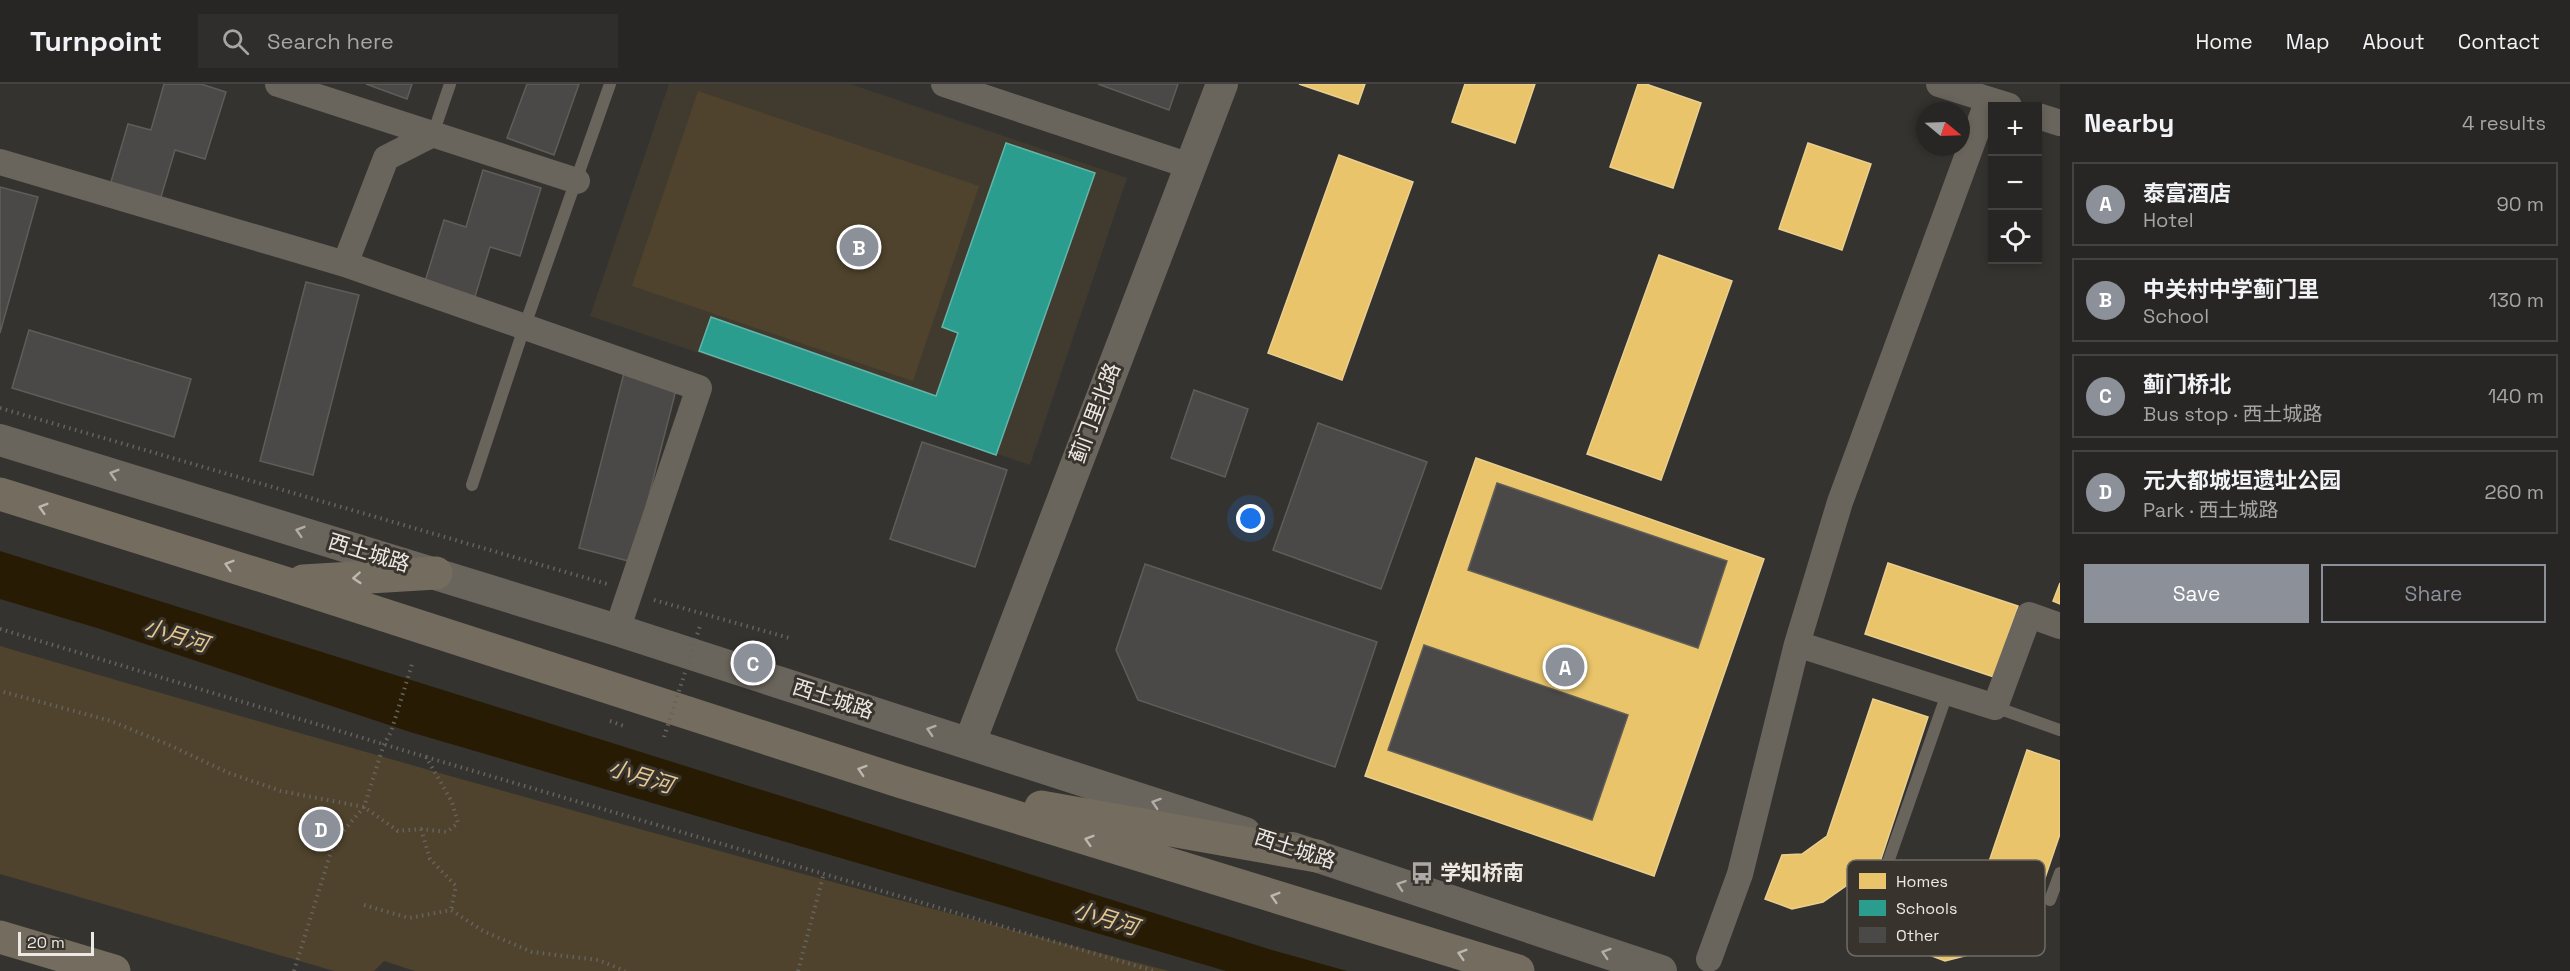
<!DOCTYPE html>
<html lang="en">
<head>
<meta charset="utf-8">
<style>
	:root { --surface:#282624; --page:#302e2c; --text:#f1f3f6; --muted:#a5a5a6; --line:#444341; --accent:#8c9099 }
	body { margin:0; font-family:"Space Grotesk","Noto Sans SC",sans-serif; background:var(--page); color:var(--text) }
	.controls { position:absolute; right:18px; top:18px; display:grid; overflow:hidden; border-radius:0px; box-shadow:0 3px 9px #0003 }
	.controls button { width:54px; height:54px; display:grid; place-items:center; padding:0; border:0; border-bottom:2px solid var(--line); background:var(--surface); color:var(--text); font:30px sans-serif }
	.compass { position:absolute; left:1916px; top:18px; width:54px; height:54px; border-radius:50%; background:var(--surface); box-shadow:0 3px 9px #0003; rotate:109deg }
	.scale { position:absolute; left:18px; bottom:15px; width:76px; box-sizing:border-box; padding-left:6px; border:3px solid #ece9e5; border-top:0; font-size:16px; line-height:21px; white-space:nowrap; color:#ece9e5; -webkit-text-stroke:4px #38342d; paint-order:stroke }
	.you { position:absolute; left:1251px; top:435px; width:21px; height:21px; margin:-15px; border:4px solid #fff; border-radius:50%; background:#1a73e8; box-shadow:0 0 0 9px #1a73e833 }
	.badge { display:grid; place-items:center; width:39px; height:39px; border-radius:50%; background:var(--accent); color:#fff; font-size:20px; font-weight:700 }
	.pin { position:absolute; translate:-50% -50%; border:3px solid #fff; box-shadow:0 2px 6px #0006 }
	.list { margin:0; padding:0; list-style:none }
	h2 { display:flex; justify-content:space-between; align-items:center; height:78px; margin:0; padding:0 24px; font-size:26px }
	h2 small { font-size:20px; font-weight:400; color:var(--muted) }
	.list li { display:grid; grid-template-columns:39px 1fr auto; gap:18px; align-items:center; box-sizing:border-box; height:84px; margin:0 12px 12px; padding:0 12px; border:2px solid var(--line); border-radius:0px }
	.list b { display:block; font-size:22px; white-space:nowrap }
	.list p { margin:0; font-size:20px; white-space:nowrap; color:var(--muted) }
	.list em { font-size:20px; font-style:normal; color:var(--muted) }
	.actions { display:flex; gap:12px; padding:18px 24px }
	.actions a { flex:1; padding:14px 0; border:2px solid var(--accent); border-radius:0px; text-align:center; font-size:21px; color:var(--accent) }
	.actions .main { background:var(--accent); color:#fff }
	.icon { flex:none; width:33px; height:33px; fill:none; stroke:currentColor; stroke-width:2; stroke-linecap:round; stroke-linejoin:round }
	.map { position:relative; flex:none; width:2060px; height:887px; overflow:hidden }
	header { display:flex; align-items:center; gap:36px; box-sizing:border-box; height:84px; padding:0 30px; background:var(--surface); border-bottom:2px solid var(--line) }
	header strong { font-size:28px }
	nav { display:flex; gap:33px; margin-inline-start:auto; font-size:21px }
	.search { width:420px; height:54px; background:var(--page); display:flex; align-items:center; gap:15px; box-sizing:border-box; padding:0 21px; border-radius:0px; color:var(--muted); font-size:22px }
	main { display:flex }
	aside { flex:1; background:var(--surface) }
	.map>svg:first-child { display:block }
	.built { fill:#413b2f }
	.green { fill:#4f432d }
	.water { fill:#281b04 }
	.homes { fill:#e9c46a; stroke:#eacf8f; stroke-width:1.5 }
	.schools { fill:#2a9d8f; stroke:#64b4a9; stroke-width:1.5 }
	.building { fill:#4b4947; stroke:#5f5d5a; stroke-width:1.5 }
	.lines { fill:none; stroke-linecap:round; stroke-linejoin:round }
	.path { stroke:#66635c; stroke-width:4; stroke-dasharray:1.5 4.5; stroke-linecap:butt }
	.service { stroke:#6a655c; stroke-width:12 }
	.minor { stroke:#6a655c; stroke-width:26 }
	.tertiary { stroke:#6a655c; stroke-width:32 }
	.trunk { stroke:#746c5e; stroke-width:33 }
	.path-bridge { stroke:#66635c; stroke-width:4; stroke-dasharray:1.5 4.5; stroke-linecap:butt }
	.oneway { stroke:#b2aea7 }
	.oneway2 { stroke:#bcb7af }
	.labels { text-anchor:middle; stroke-width:6; stroke-linejoin:round; paint-order:stroke }
	.street-label { font-size:21px; fill:#ece9e5; stroke:#38342d }
	.poi-label { font-size:21px; font-weight:bold; fill:#ece9e5; stroke:#38342d; text-anchor:start }
	.water-label { font-size:22px; font-style:italic; fill:#e6c790; stroke:#38342d }
	.key { fill:#38342d; stroke:#6e6a64; stroke-width:1.5 }
	.key-label { font-size:16px; fill:#ece9e5 }
</style>
</head>
<body>
<header>
<strong>Turnpoint</strong>
<div class="search"><svg class="icon" aria-label="search" viewBox="0 0 24 24"><circle cx="10" cy="10" r="6"/><path d="M15 15l6 6"/></svg>Search here</div>
<nav><a>Home</a><a>Map</a><a>About</a><a>Contact</a></nav>
</header>
<main>
<div class="map">
<svg width="2060" height="887" viewBox="0 0 2060 887">
	<rect width="100%" height="100%" fill="#353330"/>
	<path class="built" d="M669,0h181l277,94 -97,287 -440,-149z"/>
	<path class="green" d="M698,7l281,95 -66,195 -281,-95z
		M0,562c388,114 778,224 1169,325h-754l-31,-10 -10,10h-40l-334,-97z"/>
	<path class="water" d="M0,467l1272,399 75,21h-121l-816,-239 -313,-104 -97,-29z"/>
	<path class="homes" d="M1299,0h66l-7,20z
		M1465,0h70l-20,59 -63,-21z
		M1638,0h8l55,19 -28,85 -63,-21z
		M1808,59l63,21 -29,86 -63,-21z
		M1339,71l74,27 -71,198 -74,-27z
		M1659,171l73,26 -71,199 -74,-26z
		M1476,374l288,101 -110,317 -289,-100z
		M1888,479l130,43 -24,71 -129,-43z
		M2060,499v21l-7,-3z
		M1873,615l55,18 -48,145 -57,40 -31,7 -27,-10 17,-44 20,-1 25,-18z
		M2027,666l33,11v73l-27,79 -57,40 -31,8 -26,-10 16,-45h21l24,-18z"/>
	<path class="schools" d="M1006,59l89,30 -99,282 -297,-104 12,-34 225,79 22,-63 -16,-6z"/>
	<path class="building" d="M164,0h37l25,8 -21,67 -30,-9 -17,57 -50,-15 20,-68 23,6z
		M366,0h46l-5,15z
		M527,0h52l-25,71 -47,-17z
		M1098,0h80l-9,26z
		M483,86l58,18 -21,68 -30,-9 -17,56 -50,-15 21,-68 22,7z
		M0,103l38,10 -38,136z
		M306,198l53,13 -46,180 -53,-14z
		M29,246l162,49 -17,58 -162,-49z
		M625,285l53,13 -46,180 -53,-14z
		M1194,306l54,19 -23,68 -54,-19z
		M1318,339l109,39 -46,127 -108,-39z
		M922,358l85,28 -32,97 -85,-28z
		M1497,399l230,78 -29,87 -230,-78z
		M1145,480l232,78 -42,125 -197,-67 -22,-50z
		M1424,561l204,70 -36,105 -204,-70z"/>
	<g class="lines">
		<path class="path" d="M0,324l607,176
			M654,516l135,38
			M0,545l426,128 26,45 6,21 -11,9 -26,-3 -23,2 -34,-24 -83,-16 -52,-18 -60,-28 -58,-24 -111,-30
			M610,637l14,5
			M426,673l728,214
			M421,745l9,30 26,27 -5,24
			M364,821l45,13 42,-8 32,21 49,21 66,8 27,11
			M294,887l40,-129 30,-35 20,-63 7,-12 22,-71
			M798,887l26,-98"/>
		<path class="service" d="M433,50l17,-50
			M472,401l52,-157 86,-244
			M1995,623l65,23
			M1886,784l62,-177
			M2050,816l10,-27"/>
		<path class="minor" d="M278,0l299,97
			M944,0l246,82
			M1939,0l70,22
			M2038,32l22,7
			M0,78l345,102 354,124 -82,242
			M345,180l41,-106 47,-24
			M1797,560l43,-142 148,-402
			M1709,875l31,-85 57,-230 198,63 34,-92 31,11"/>
		<path class="tertiary" d="M0,356l617,190 628,203
			M970,658l252,-658
			M1292,764l369,123"/>
		<path class="trunk" d="M0,410l285,89 617,199 616,189
			M303,497l133,-8
			M1041,723l276,49
			M0,853l114,34"/>
		<path class="path-bridge" d="M664,653l36,-111"/>
	</g>
	<defs><path id="oneway-chevron" d="M-2-3.5L2.5 0L-2 3.5" fill="none" stroke-width="1.6" stroke-linecap="round" stroke-linejoin="round" transform="scale(1.5)"/></defs>
	<g class="oneway">
		<use href="#oneway-chevron" transform="translate(114 390) rotate(-163)"/>
		<use href="#oneway-chevron" transform="translate(300 447) rotate(-163)"/>
		<use href="#oneway-chevron" transform="translate(931 646) rotate(-162)"/>
		<use href="#oneway-chevron" transform="translate(1156 719) rotate(-162)"/>
		<use href="#oneway-chevron" transform="translate(1401 801) rotate(-161)"/>
		<use href="#oneway-chevron" transform="translate(1606 869) rotate(-162)"/>
	</g>
	<g class="oneway2">
		<use href="#oneway-chevron" transform="translate(43 424) rotate(-163)"/>
		<use href="#oneway-chevron" transform="translate(229 481) rotate(-163)"/>
		<use href="#oneway-chevron" transform="translate(357 494) rotate(176)"/>
		<use href="#oneway-chevron" transform="translate(862 686) rotate(-162)"/>
		<use href="#oneway-chevron" transform="translate(1089 756) rotate(-163)"/>
		<use href="#oneway-chevron" transform="translate(1275 813) rotate(-163)"/>
		<use href="#oneway-chevron" transform="translate(1462 870) rotate(-163)"/>
	</g>
	<defs>
		<g id="bus-bare" transform="scale(1.8)"><path d="M-5-6H5V4H4V6H2V4H-2V6H-4V4H-5ZM-3.5-4V0h7V-4ZM-3.5 1.2v1.5H-2V1.2ZM2 1.2v1.5H3.5V1.2Z" fill="#aca9a6" stroke="#38342d" stroke-width="2.5" paint-order="stroke"/></g>
	</defs>
	<g fill-rule="evenodd">
		<use href="#bus-bare" x="1422" y="789"/>
	</g>
	<g class="labels">
		<g class="street-label">
			<text transform="translate(1095 329) rotate(-69)" y="7">蓟门里北路</text>
			<text transform="translate(369 469) rotate(17)" y="7">西土城路</text>
			<text transform="translate(833 615) rotate(18)" y="7">西土城路</text>
			<text transform="translate(1295 765) rotate(18)" y="7">西土城路</text>
		</g>
		<g class="poi-label">
			<text x="1440" y="796">学知桥南</text>
		</g>
		<g class="water-label">
			<text transform="translate(176 551) rotate(17)" y="8">小月河</text>
			<text transform="translate(641 692) rotate(17)" y="8">小月河</text>
			<text transform="translate(1106 834) rotate(17)" y="8">小月河</text>
		</g>
	</g>
	<rect x="1847" y="776" width="198" height="96" rx="9" class="key"/>
	<rect x="1859" y="789" width="27" height="16" fill="#e9c46a"/>
	<rect x="1859" y="816" width="27" height="16" fill="#2a9d8f"/>
	<rect x="1859" y="843" width="27" height="16" fill="#4b4947"/>
	<g class="key-label">
		<text x="1896" y="803">Homes</text>
		<text x="1896" y="830">Schools</text>
		<text x="1896" y="857">Other</text>
	</g>
</svg>
<div class="controls">
<button>+</button>
<button>−</button>
<button><svg class="icon" aria-label="locate" viewBox="0 0 24 24"><circle cx="12" cy="12" r="6"/><path d="M12 2v4M12 18v4M2 12h4M18 12h4"/></svg></button>
</div>
<svg class="compass" viewBox="-18 -18 36 36"><path d="M0-13l5 13h-10z" fill="#e53935"/><path d="M0 13l5-13h-10z" fill="#a5a5a6"/></svg>
<div class="scale">20 m</div>
<div class="you"></div>
<div class="pin badge" style="left:1565px;top:583px">A</div>
<div class="pin badge" style="left:859px;top:163px">B</div>
<div class="pin badge" style="left:753px;top:579px">C</div>
<div class="pin badge" style="left:321px;top:745px">D</div>
</div>
<aside>
<h2>Nearby<small>4 results</small></h2>
<ul class="list">
<li><span class="badge">A</span><div><b>泰富酒店</b><p>Hotel</p></div><em>90 m</em></li>
<li><span class="badge">B</span><div><b>中关村中学蓟门里</b><p>School</p></div><em>130 m</em></li>
<li><span class="badge">C</span><div><b>蓟门桥北</b><p>Bus stop · 西土城路</p></div><em>140 m</em></li>
<li><span class="badge">D</span><div><b>元大都城垣遗址公园</b><p>Park · 西土城路</p></div><em>260 m</em></li>
</ul>
<div class="actions"><a class="main">Save</a><a>Share</a></div>
</aside>
</main>
</body>
</html>
